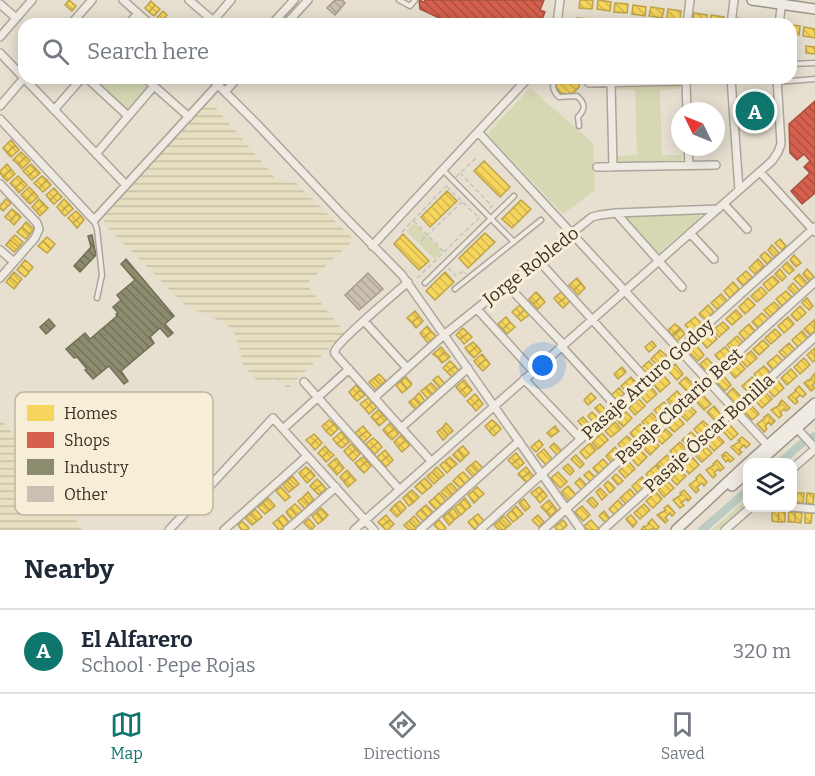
<!DOCTYPE html>
<html lang="en">
<head>
<meta charset="utf-8">
<style>
	:root { --surface:#fff; --page:#f6f6f7; --text:#1f2937; --muted:#747a83; --line:#e0e1e3; --accent:#0f766e }
	body { margin:0; font-family:Bitter,serif; background:var(--page); color:var(--text) }
	.controls { position:absolute; right:18px; bottom:18px; display:grid; overflow:hidden; border-radius:12px; box-shadow:0 3px 15px #0003 }
	.controls button { width:54px; height:54px; display:grid; place-items:center; padding:0; border:0; border-bottom:2px solid var(--line); background:var(--surface); color:var(--text); font:30px sans-serif }
	.compass { position:absolute; left:671px; top:102px; width:54px; height:54px; border-radius:50%; background:var(--surface); box-shadow:0 3px 15px #0003; rotate:313deg }
	.you { position:absolute; left:543px; top:366px; width:21px; height:21px; margin:-15px; border:4px solid #fff; border-radius:50%; background:#1a73e8; box-shadow:0 0 0 9px #1a73e833 }
	.badge { display:grid; place-items:center; width:39px; height:39px; border-radius:50%; background:var(--accent); color:#fff; font-size:20px; font-weight:700 }
	.pin { position:absolute; translate:-50% -50%; border:3px solid #fff; box-shadow:0 2px 6px #0006 }
	.list { margin:0; padding:0; list-style:none }
	h2 { display:flex; justify-content:space-between; align-items:center; height:78px; margin:0; padding:0 24px; font-size:26px }
	h2 small { font-size:20px; font-weight:400; color:var(--muted) }
	.list li { display:grid; grid-template-columns:39px 1fr auto; gap:18px; align-items:center; box-sizing:border-box; height:84px; padding:0 24px; border-top:2px solid var(--line) }
	.list b { display:block; font-size:22px; white-space:nowrap }
	.list p { margin:0; font-size:20px; white-space:nowrap; color:var(--muted) }
	.list em { font-size:20px; font-style:normal; color:var(--muted) }
	.icon { flex:none; width:33px; height:33px; fill:none; stroke:currentColor; stroke-width:2; stroke-linecap:round; stroke-linejoin:round }
	.map { position:relative; flex:none; width:815px; height:530px; overflow:hidden }
	.search { position:absolute; background:var(--surface); box-shadow:0 3px 15px #0003; left:18px; right:18px; top:18px; height:66px; display:flex; align-items:center; gap:15px; box-sizing:border-box; padding:0 21px; border-radius:18px; color:var(--muted); font-size:22px }
	.sheet { height:162px; background:var(--surface) }
	nav { display:flex; justify-content:space-around; align-items:center; box-sizing:border-box; height:84px; border-top:2px solid var(--line); background:var(--surface); font-size:16px; color:var(--muted) }
	nav a { display:grid; justify-items:center; gap:3px }
	nav .on { color:var(--accent) }
	.map>svg:first-child { display:block }
	.farmland { fill:url(#farmland-rules) }
	.green { fill:#d6d7b3 }
	.homes { fill:url(#homes-back-hatch); stroke:#bea34a; stroke-width:1.5 }
	.shops { fill:url(#shops-back-hatch); stroke:#a85140; stroke-width:1.5 }
	.industry { fill:url(#industry-back-hatch); stroke:#747057; stroke-width:1.5 }
	.lines { fill:none; stroke-linecap:round; stroke-linejoin:round }
	.canal { stroke:#bcccc2; stroke-width:8 }
	.building { fill:url(#building-back-hatch); stroke:#a89c90; stroke-width:1.5 }
	.lane-casing { stroke:#ada599; stroke-width:7 }
	.street-casing { stroke:#ada599; stroke-width:10 }
	.secondary-casing { stroke:#9c958a; stroke-width:12 }
	.path { stroke:#c8c2b9; stroke-width:1.5; stroke-dasharray:4.5 3; stroke-linecap:butt }
	.lane { stroke:#efebe3; stroke-width:4 }
	.street { stroke:#efebe3; stroke-width:7 }
	.secondary { stroke:#efebe3; stroke-width:9 }
	.labels { text-anchor:middle; stroke-width:6; stroke-linejoin:round; paint-order:stroke }
	.street-label { font-size:18px; fill:#3d2e20; stroke:#f7eed8 }
	.key { fill:#f7eed8; stroke:#bfb4a1; stroke-width:1.5 }
	.key-label { font-size:16px; fill:#3d2e20 }
</style>
</head>
<body>
<div class="map">
<svg width="815" height="530" viewBox="0 0 815 530">
	<defs>
		<pattern id="farmland-rules" width="6" height="5" patternUnits="userSpaceOnUse" patternTransform="scale(1.5)"><rect width="6" height="5" fill="#e6dfc2"/><path d="M0 2.5h6" fill="none" stroke="#c6c0a6"/></pattern>
		<pattern id="homes-back-hatch" width="6" height="6" patternUnits="userSpaceOnUse" patternTransform="scale(1.5)"><rect width="6" height="6" fill="#f6d55c"/><path d="M-1 5l2 2M0 0l6 6M5-1l2 2" fill="none" stroke="#d4b750"/></pattern>
		<pattern id="shops-back-hatch" width="6" height="6" patternUnits="userSpaceOnUse" patternTransform="scale(1.5)"><rect width="6" height="6" fill="#d6604d"/><path d="M-1 5l2 2M0 0l6 6M5-1l2 2" fill="none" stroke="#af5040"/></pattern>
		<pattern id="industry-back-hatch" width="6" height="6" patternUnits="userSpaceOnUse" patternTransform="scale(1.5)"><rect width="6" height="6" fill="#8c8c6e"/><path d="M-1 5l2 2M0 0l6 6M5-1l2 2" fill="none" stroke="#74735a"/></pattern>
		<pattern id="building-back-hatch" width="6" height="6" patternUnits="userSpaceOnUse" patternTransform="scale(1.5)"><rect width="6" height="6" fill="#cbbfb2"/><path d="M-1 5l2 2M0 0l6 6M5-1l2 2" fill="none" stroke="#afa499"/></pattern>
	</defs>
	<rect width="100%" height="100%" fill="#e7e0d1"/>
	<path class="farmland" d="M210,102l2,1 63,75 21,5 58,57 -48,44 39,49 -57,55 -13,-9 -12,3 -7,-2 -13,-15 -4,-18 -6,-16 -5,-5 -16,-9 -24,-10 -7,-6 -75,-75 -3,-8 101,-113z
		M0,418l53,65 29,47h-82z"/>
	<path class="green" d="M88,78h54l8,7v3l-21,24 -3,-1z
		M680,84v5l-20,1 2,65h19v6l-63,3v-8l19,-1 -2,-65h-19v-4z
		M530,88l63,55 2,47 -32,24 -74,-78 1,-5z
		M765,102l2,30 -15,1 -3,-30z
		M700,213v5l-44,37 -34,-37 1,-3z
		M414,223l28,28 -8,8 -28,-28z
		M747,498l1,10 -26,22h-10z"/>
	<path class="homes" d="M69,0l7,6 -4,5 -7,-6z
		M580,0h13l-1,9 -13,-1z
		M598,0l13,2 -1,9 -13,-2z
		M151,1l4,4 -6,7 -4,-4z
		M615,3l13,1 -1,9 -13,-1z
		M155,5l5,4 -6,7 -5,-4z
		M633,5l13,2 -1,9 -13,-2z
		M651,7l13,2 -2,9 -13,-2z
		M668,9l13,2 -1,9 -13,-2z
		M163,11l4,4 -6,7 -4,-4z
		M694,13l13,2 -1,9 -13,-2z
		M711,15l13,2 -1,7h-13z
		M577,18l13,1v5h-13z
		M737,18l12,2v4h-13z
		M791,25l9,1 -1,9 -8,-1z
		M804,27l11,2v9l-12,-2z
		M806,46l9,1v7l-9,-1z
		M555,78h24v9l-6,6 -4,1 -8,-1 -5,-6z
		M11,140l4,5 -8,8 -4,-5z
		M15,145l4,5 -8,7 -4,-4z
		M21,152l5,5 -8,7 -5,-4z
		M26,157l4,4 -8,8 -4,-5z
		M484,161l26,26 -10,10 -26,-26z
		M7,164l4,5 -8,8 -3,-4v-2z
		M31,164l5,5 -8,7 -5,-5z
		M11,169l4,5 -8,7 -4,-4z
		M36,169l4,4 -8,7 -4,-4z
		M18,176l5,5 -8,7 -5,-5z
		M42,176l5,4 -8,8 -5,-5z
		M47,180l4,5 -8,7 -4,-4z
		M23,181l4,4 -8,8 -4,-5z
		M29,187l5,5 -8,8 -5,-5z
		M54,188l4,5 -8,7 -4,-5z
		M447,191l10,10 -27,26 -9,-10z
		M34,192l4,5 -8,7 -4,-4z
		M58,193l4,4 -8,7 -4,-4z
		M6,199l5,4 -8,8 -3,-3v-2z
		M39,199l5,5 -8,7 -4,-4z
		M64,199l5,5 -8,8 -4,-5z
		M521,200l10,9 -19,19 -10,-9z
		M44,204l4,4 -8,8 -4,-5z
		M69,204l4,5 -8,7 -4,-4z
		M12,209l5,4 -7,8 -5,-4z
		M76,211l5,5 -8,7 -5,-5z
		M17,213l4,4 -7,8 -4,-4z
		M81,216l3,4 -7,8 -4,-5z
		M26,222l8,7 -4,5 -8,-7z
		M22,227l8,7 -4,5 -9,-7z
		M485,233l10,9 -27,26 -9,-10z
		M403,234l26,27 -10,9 -25,-26z
		M15,235l8,7 -4,5 -9,-7z
		M47,237l8,7 -4,5 -8,-8z
		M780,239l6,7 -4,4 -7,-7z
		M10,240l9,7 -5,5 -8,-7z
		M43,241l8,8 -4,4 -9,-7z
		M772,245l7,8 -5,4 -6,-7z
		M765,252l7,7 -5,5 -7,-8z
		M794,255l7,8 -5,4 -6,-7z
		M758,259l6,7 -9,8 -6,-6z
		M25,260l8,7 -4,5 -8,-7z
		M787,262l7,8 -5,4 -7,-7z
		M21,265l8,7 -4,5 -8,-7z
		M780,269l6,8 -4,4 -7,-7z
		M807,269l7,8 -5,4 -6,-7z
		M746,271l6,6 -9,9 -6,-7z
		M14,272l8,7 -4,5 -8,-7z
		M445,272l9,10 -19,18 -9,-9z
		M799,274l9,10 -5,4 -9,-9z
		M773,276l6,6 -10,9 -6,-7z
		M10,277l8,7 -4,5 -8,-7z
		M577,278l4,5 -7,7 -5,-5z
		M733,282l6,7 -9,9 -6,-7z
		M581,283l4,5 -7,7 -4,-5z
		M793,283l7,8 -5,4 -7,-7z
		M761,287l6,6 -10,9 -6,-6z
		M786,291l6,6 -10,9 -6,-7z
		M536,292l5,5 -8,7 -4,-5z
		M561,292l5,5 -8,6 -4,-5z
		M721,294l6,7 -10,8 -6,-6z
		M541,297l4,5 -7,7 -5,-5z
		M566,297l4,4 -7,7 -5,-5z
		M748,298l7,7 -10,9 -6,-7z
		M807,298l6,8 -4,4 -7,-7z
		M774,302l6,6 -10,9 -6,-7z
		M520,305l4,5 -7,7 -5,-5z
		M708,305l6,7 -9,8 -6,-6z
		M800,306l6,7 -9,8 -6,-6z
		M524,310l5,5 -8,6 -4,-4z
		M736,310l6,6 -10,9 -6,-6z
		M415,311l4,5 -7,7 -5,-5z
		M762,313l6,6 -10,9 -6,-6z
		M419,316l4,5 -7,7 -4,-5z
		M506,317l4,5 -7,7 -5,-5z
		M695,317l6,6 -9,9 -7,-7z
		M788,317l6,7 -10,9 -6,-7z
		M814,320l1,11 -5,4 -6,-6z
		M510,322l5,5 -8,7 -4,-5z
		M723,322l6,6 -10,9 -6,-7z
		M675,324l5,4 -8,7 -4,-5z
		M749,324l6,7 -10,9 -6,-7z
		M427,326l4,5 -7,7 -4,-5z
		M463,328l5,5 -8,6 -4,-4z
		M681,329l4,5 -8,7 -4,-5z
		M775,329l6,6 -10,9 -6,-6z
		M431,331l5,5 -8,7 -4,-5z
		M802,331l6,7 -10,9 -6,-7z
		M711,332l6,7 -10,9 -6,-7z
		M468,333l4,4 -8,7 -4,-5z
		M737,336l6,6 -10,9 -6,-6z
		M763,340l6,6 -10,9 -6,-6z
		M652,341l4,5 -7,6 -4,-5z
		M473,342l4,4 -8,7 -4,-5z
		M789,343l6,7 -10,8 -6,-6z
		M696,345l8,10 -6,6 -9,-9z
		M477,346l4,5 -7,7 -5,-5z
		M441,347l4,5 -7,6 -5,-4z
		M725,347l6,6 -10,9 -6,-7z
		M815,348v12l-2,2 -6,-7z
		M660,350l7,6 -10,9 -6,-6z
		M751,351l6,7 -10,9 -6,-7z
		M445,352l5,5 -8,6 -4,-5z
		M482,354l4,5 -8,7 -4,-5z
		M777,355l6,6 -10,9 -6,-7z
		M707,358l9,10 -7,6 -9,-10z
		M804,358l6,7 -10,9 -6,-7z
		M486,359l4,5 -7,7 -5,-5z
		M450,361l5,5 -8,6 -4,-4z
		M649,361l6,7 -10,8 -6,-6z
		M739,362l6,7 -10,9 -6,-7z
		M675,364l8,10 -6,6 -9,-10z
		M455,366l4,5 -7,6 -5,-5z
		M764,366l6,6 -10,9 -6,-7z
		M622,367l4,5 -8,7 -4,-5z
		M791,369l6,7 -10,9 -6,-7z
		M815,373v10l-3,2 3,3 -4,3 -7,-8 4,-3 1,1z
		M379,374l7,7 -5,4 -7,-7z
		M723,375l8,10 -6,6 -9,-10z
		M438,376l7,8 -5,4 -7,-8z
		M664,376l6,7 -10,9 -6,-7z
		M406,377l6,7 -5,5 -6,-8z
		M631,377l6,7 -10,8 -6,-6z
		M686,377l9,9 -7,6 -9,-9z
		M752,377l6,6 -10,9 -6,-6z
		M374,378l7,7 -5,5 -7,-8z
		M464,380l4,5 -8,7 -4,-5z
		M401,381l6,8 -5,4 -6,-8z
		M778,381l6,7 -10,9 -6,-7z
		M431,383l7,7 -5,5 -7,-8z
		M356,385l4,5 -7,7 -4,-5z
		M468,385l4,5 -7,7 -5,-5z
		M799,386l7,8 -3,3 -3,-2 -4,4 2,3 -3,2 -7,-7 8,-6 -1,-1z
		M426,387l7,8 -5,4 -7,-8z
		M651,387l6,7 -10,9 -6,-7z
		M619,388l6,7 -10,9 -6,-7z
		M733,388l9,10 -7,6 -8,-10z
		M360,390l5,5 -8,6 -4,-4z
		M677,391l6,7 -10,9 -6,-7z
		M419,393l6,8 -5,4 -6,-7z
		M591,393l5,5 -8,7 -4,-5z
		M766,393l6,6 -10,9 -6,-7z
		M475,394l4,5 -7,7 -5,-5z
		M702,394l9,10 -7,6 -9,-10z
		M368,398l4,4 -7,7 -5,-5z
		M414,398l6,7 -4,5 -7,-8z
		M479,399l4,5 -7,7 -4,-5z
		M639,399l6,7 -10,9 -6,-7z
		M782,400l8,8 -4,3 -2,-2 -4,4 2,2 -3,3 -8,-8 9,-5 -1,-1z
		M372,402l5,5 -8,7 -4,-5z
		M664,402l6,6 -10,9 -6,-7z
		M600,404l7,7 -5,5 -7,-8z
		M751,405l8,9 -7,6 -8,-9z
		M690,406l6,6 -9,9 -6,-6z
		M714,406l8,10 -6,6 -9,-10z
		M378,410l5,5 -8,6 -4,-4z
		M592,412l7,7 -5,4 -6,-7z
		M626,412l6,6 -9,9 -6,-7z
		M652,413l6,7 -10,8 -6,-6z
		M768,414l7,7 -4,4 -2,-3 -4,4 2,3 -3,3 -7,-8 8,-6 -1,-1z
		M383,415l4,4 -8,7 -4,-5z
		M583,417l8,9 -5,4 -8,-9z
		M678,417l6,7 -10,8 -6,-6z
		M329,420l5,4 -8,7 -4,-5z
		M492,420l5,4 -8,7 -4,-5z
		M703,421l7,6 -10,9 -6,-7z
		M615,422l6,7 -10,8 -6,-6z
		M390,423l5,5 -8,7 -4,-5z
		M446,423l7,8 -5,4 -6,-7z
		M334,424l4,5 -7,7 -5,-5z
		M497,424l4,5 -7,7 -5,-5z
		M640,424l6,7 -10,9 -6,-7z
		M729,424l9,10 -7,6 -9,-10z
		M363,426l4,5 -8,6 -4,-4z
		M555,426l4,5 -8,6 -4,-4z
		M395,428l4,5 -7,7 -5,-5z
		M442,428l6,7 -5,5 -6,-8z
		M666,429l6,6 -10,9 -6,-6z
		M367,431l4,4 -7,7 -5,-5z
		M341,432l4,5 -8,7 -4,-5z
		M691,432l6,6 -9,9 -6,-7z
		M602,433l6,7 -10,9 -6,-7z
		M314,434l4,4 -7,7 -5,-5z
		M401,435l5,5 -8,7 -4,-5z
		M717,435l7,7 -10,9 -6,-7z
		M627,436l7,6 -10,9 -6,-7z
		M345,437l4,5 -7,6 -5,-4z
		M742,437l8,7 -4,4 -2,-3 -5,5 3,2 -3,3 -8,-8 9,-6 -2,-1z
		M318,438l4,5 -7,7 -4,-5z
		M373,438l5,4 -8,7 -4,-5z
		M653,439l6,7 -9,9 -7,-7z
		M406,440l4,5 -8,7 -4,-5z
		M539,440l4,5 -7,7 -5,-5z
		M378,442l4,5 -7,7 -5,-5z
		M680,442l6,7 -10,9 -6,-7z
		M554,443l9,9 -5,4 -8,-9z
		M590,443l6,7 -10,9 -6,-7z
		M351,444l5,5 -8,7 -4,-5z
		M325,446l4,5 -7,6 -4,-4z
		M463,446l6,7 -5,5 -6,-8z
		M615,447l6,7 -9,9 -6,-7z
		M706,447l6,6 -10,9 -6,-6z
		M356,449l4,5 -7,7 -5,-5z
		M544,449l8,10 -6,6 -9,-10z
		M385,450l4,5 -8,7 -4,-5z
		M458,450l6,8 -4,4 -7,-7z
		M329,451l5,4 -8,7 -4,-5z
		M641,451l6,6 -9,9 -6,-7z
		M726,452l8,7 -4,3 -2,-2 -2,2 -4,-5 2,-1 -2,-1z
		M516,453l4,5 -8,6 -4,-4z
		M389,455l4,5 -7,7 -5,-5z
		M576,455l8,9 -4,4 -9,-9z
		M667,455l6,7 -9,8 -7,-6z
		M363,457l4,4 -8,7 -4,-5z
		M450,457l7,7 -5,4 -7,-7z
		M336,458l4,5 -7,7 -5,-5z
		M520,458l4,5 -7,6 -5,-5z
		M693,458l6,7 -10,9 -6,-7z
		M603,459l6,7 -10,9 -6,-7z
		M717,460l7,8 -4,3 -2,-2 -4,4 2,2 -3,3 -7,-8 8,-5 -1,-1z
		M367,461l4,5 -7,7 -5,-5z
		M445,461l7,7 -5,5 -7,-8z
		M476,461l7,7 -5,4 -7,-7z
		M629,462l6,7 -10,9 -6,-7z
		M340,463l4,5 -7,7 -4,-5z
		M568,464l6,7 -4,4 -7,-7z
		M471,465l7,7 -5,5 -7,-8z
		M656,465l6,7 -10,9 -6,-7z
		M306,467l5,4 -8,7 -4,-5z
		M437,467l7,8 -5,4 -7,-7z
		M526,467l4,5 -8,6 -4,-4z
		M347,470l4,5 -7,7 -4,-5z
		M680,470l6,6 -9,9 -6,-6z
		M311,471l4,5 -8,7 -4,-5z
		M589,471l7,7 -5,4 -7,-7z
		M432,472l7,7 -5,5 -7,-8z
		M463,472l7,7 -5,5 -7,-8z
		M530,472l4,5 -7,6 -5,-5z
		M558,472l9,10 -7,6 -9,-10z
		M616,474l7,7 -5,4 -6,-7z
		M700,474l7,8 -3,4 -2,-3 -5,4 2,3 -3,3 -7,-8 8,-6 -1,-1z
		M351,475l5,5 -8,7 -4,-5z
		M292,476l7,8 -5,4 -7,-7z
		M458,476l7,8 -5,4 -7,-7z
		M642,477l6,7 -10,9 -6,-7z
		M425,478l7,8 -5,4 -7,-8z
		M580,478l7,8 -5,4 -7,-7z
		M317,479l5,5 -8,6 -4,-4z
		M287,481l7,7 -5,4 -6,-7z
		M608,481l7,7 -5,5 -6,-8z
		M420,482l7,8 -5,4 -7,-7z
		M668,482l6,6 -10,9 -6,-7z
		M451,483l7,8 -5,4 -7,-8z
		M322,484l4,5 -7,6 -5,-5z
		M568,486l9,10 -7,6 -9,-10z
		M281,487l9,10 -5,4 -9,-10z
		M446,487l7,8 -5,4 -7,-7z
		M477,487l7,7 -5,4 -6,-7z
		M539,487l4,4 -7,7 -5,-5z
		M600,488l7,7 -5,5 -6,-8z
		M630,489l6,7 -10,8 -6,-6z
		M412,490l7,7 -5,5 -7,-8z
		M684,490l7,8 -3,3 -2,-2 -5,4 3,2 -4,3 -7,-8 8,-5 -1,-2z
		M473,491l6,7 -5,5 -6,-8z
		M543,491l4,5 -7,7 -4,-5z
		M308,492l6,8 -5,4 -6,-7z
		M656,492l6,7 -9,9 -7,-7z
		M439,493l7,8 -5,4 -7,-7z
		M797,493h7l-1,10h-7z
		M807,493l7,1 -1,10h-7z
		M407,494l7,8 -5,4 -6,-8z
		M303,497l6,7 -4,5 -7,-8z
		M592,497l6,7 -4,4 -7,-7z
		M268,498l7,8 -5,4 -7,-7z
		M434,498l7,7 -5,5 -7,-8z
		M465,498l6,8 -5,4 -6,-7z
		M524,499l6,8 -5,4 -6,-8z
		M549,500l4,5 -7,7 -5,-5z
		M618,500l6,7 -9,8 -6,-6z
		M400,501l6,7 -5,5 -6,-8z
		M263,503l7,7 -5,4 -7,-7z
		M460,503l6,7 -5,5 -6,-8z
		M295,504l7,7 -5,5 -7,-8z
		M644,504l6,6 -10,9 -6,-6z
		M395,505l6,8 -4,4 -7,-7z
		M426,505l7,7 -5,5 -7,-8z
		M553,505l4,5 -7,7 -4,-5z
		M668,505l7,8 -3,3 -2,-3 -5,5 3,2 -3,3 -8,-8 9,-5 -2,-2z
		M516,506l7,8 -5,4 -6,-8z
		M582,506l8,9 -7,6 -8,-9z
		M290,508l7,8 -5,4 -6,-8z
		M321,508l7,7 -5,5 -6,-8z
		M453,508l6,8 -5,4 -6,-7z
		M255,509l7,8 -5,4 -7,-7z
		M421,509l7,8 -5,4 -7,-7z
		M512,510l6,8 -5,4 -6,-7z
		M604,511l6,8 -4,4 -7,-7z
		M772,511h7l-1,11 -6,-1z
		M779,511l6,1v10h-7z
		M317,512l6,8 -5,4 -6,-8z
		M789,512h6v10h-7z
		M795,512l7,1 -1,10 -6,-1z
		M448,513l6,7 -5,5 -6,-8z
		M805,513h7l-1,10h-6z
		M250,514l7,7 -5,4 -7,-7z
		M478,514l6,7 -5,5 -6,-8z
		M283,515l6,7 -5,5 -6,-8z
		M386,515l4,5 -8,6 -4,-4z
		M538,515l6,7 -5,5 -7,-7z
		M631,515l6,7 -4,5 -7,-8z
		M414,516l7,8 -5,4 -7,-7z
		M504,516l7,8 -5,4 -7,-7z
		M473,518l6,8 -4,4 -7,-8z
		M278,519l6,8 -4,3h-1l-6,-7z
		M309,519l6,7 -4,4 -7,-7z
		M652,519l7,8 -3,3 -3,-2 -2,2h-10l3,-4 1,1 4,-3 -1,-1z
		M390,520l4,4 -6,6h-2l-4,-4z
		M439,520l7,8 -2,2h-5l-5,-5z
		M563,520l4,5 -5,5h-5l-2,-3z
		M591,520l8,9v1h-11l-4,-4z
		M242,521l7,7 -2,2h-5l-4,-5z
		M409,521l7,7 -2,2h-5l-5,-5z
		M499,521l7,7 -2,2h-5l-5,-5z"/>
	<path class="shops" d="M419,0l5,2 1,-2h119l-4,10 5,2 -5,12h-88l-32,-15z
		M815,101v92l-13,11 -11,-13 19,-18 -6,-6 6,-6 -6,-7 -7,6 -7,-7 -1,-29z"/>
	<path class="industry" d="M92,235l4,20 -16,17 -6,-6 17,-19 -3,-11z
		M126,259l48,57 -9,8 8,9 -5,4 -8,-9 -10,9 4,6 -33,28 7,10 -4,3 -15,-18 -16,13 -8,-9 2,-1 -10,-12 -3,1 -8,-9 19,-16 5,6 27,-23 -1,-2 2,-1 -5,-6 8,-7 -4,-5 18,-15 -14,-16z
		M49,319l6,7 -9,8 -6,-7z"/>
	<g class="lines">
		<path class="canal" d="M780,463c11,-10 22,-22 35,-27
			M702,530l46,-40"/>
	</g>
	<path class="building" d="M335,0h7l3,3 -10,12 -8,-7z
		M368,273l15,16 -24,21 -14,-15z"/>
	<g class="lines">
		<g class="lane-casing">
			<path id="lane" d="M399,0l11,6 5,-6
				M791,64l24,-1
				M554,78c-2,9 -1,13 5,19l18,-1c8,7 9,13 1,21l1,9
				M777,82l38,-3
				M443,170l71,72
				M94,220l3,9 5,46 -5,23
				M425,283l89,-87
				M455,289l86,-69"/>
		</g>
		<g class="street-casing">
			<path id="street" d="M123,0l27,24
				M189,0l28,24
				M0,4l16,14
				M213,21l18,-21
				M71,24l21,-24
				M129,24l9,-11
				M272,24l22,-24
				M286,24l22,-24
				M557,24l3,-24
				M687,24l3,-24
				M731,24l3,-24
				M779,24l3,-24
				M0,37l32,-37
				M0,53l126,132
				M87,78l41,38
				M145,78l44,39
				M211,78l44,44 88,93 59,60 179,255
				M731,78l8,112
				M686,81l1,30
				M589,83l97,-2
				M611,83l2,84
				M225,92l12,-14
				M0,106l24,-28
				M54,110l28,-32
				M0,119l94,101 130,-142
				M478,132l292,316
				M688,147l1,18
				M96,154l58,-68
				M597,167l119,-2
				M760,172l55,60
				M0,184l37,39 2,6 -4,9 -35,40
				M724,204l23,25
				M616,213l66,74
				M690,233l24,26
				M372,246l156,-168
				M0,250l14,12
				M538,260l109,120
				M408,282c-10,9 -72,61 -73,69 -1,1 0,3 1,4l95,106
				M507,285l56,59
				M477,309l56,62
				M364,321l43,47
				M561,346l56,61
				M524,379l57,60
				M304,382l95,107
				M374,398l71,-64 147,-117 8,-2 16,-2 102,-4
				M794,425l21,23
				M401,428l67,-60
				M283,429l66,-60
				M792,469l23,-20
				M792,507l23,2
				M169,530l104,-112 101,112
				M224,530l83,-74
				M287,530l49,-43
				M354,530l418,-369 6,-9 3,-8 -4,-66
				M420,530l99,-89
				M480,530l335,-303
				M543,530l272,-248
				M603,530l212,-193
				M725,530l25,-22"/>
		</g>
		<g class="secondary-casing">
			<path id="secondary" d="M752,0l63,9
				M748,463l67,-60
				M758,463l57,-51
				M732,486l16,-14
				M676,530l72,-67"/>
		</g>
		<path class="path" d="M460,173l32,33 -3,3
			M456,177l21,-20
			M447,187l31,30
			M414,221l32,33
			M402,232l46,-48
			M421,241l41,-39
			M448,268l8,8 7,-5 3,3
			M417,278l64,-62"/>
		<use href="#lane" class="lane"/>
		<use href="#street" class="street"/>
		<use href="#secondary" class="secondary"/>
	</g>
	<g class="labels">
		<g class="street-label">
			<text transform="translate(531 266) rotate(-38)" y="6">Jorge Robledo</text>
			<text transform="translate(648 379) rotate(-42)" y="6">Pasaje Arturo Godoy</text>
			<text transform="translate(679 406) rotate(-42)" y="6">Pasaje Clotario Best</text>
			<text transform="translate(709 433) rotate(-42)" y="6">Pasaje Óscar Bonilla</text>
		</g>
	</g>
	<rect x="15" y="392" width="198" height="123" rx="9" class="key"/>
	<rect x="27" y="405" width="27" height="16" fill="#f6d55c"/>
	<rect x="27" y="432" width="27" height="16" fill="#d6604d"/>
	<rect x="27" y="459" width="27" height="16" fill="#8c8c6e"/>
	<rect x="27" y="486" width="27" height="16" fill="#cbbfb2"/>
	<g class="key-label">
		<text x="64" y="419">Homes</text>
		<text x="64" y="446">Shops</text>
		<text x="64" y="473">Industry</text>
		<text x="64" y="500">Other</text>
	</g>
</svg>
<div class="controls">
<button><svg class="icon" aria-label="layers" viewBox="0 0 24 24"><path d="M12 4l9 5-9 5-9-5zM3 14l9 5 9-5"/></svg></button>
</div>
<svg class="compass" viewBox="-18 -18 36 36"><path d="M0-13l5 13h-10z" fill="#e53935"/><path d="M0 13l5-13h-10z" fill="#747a83"/></svg>
<div class="you"></div>
<div class="pin badge" style="left:755px;top:111px">A</div>
<div class="search"><svg class="icon" aria-label="search" viewBox="0 0 24 24"><circle cx="10" cy="10" r="6"/><path d="M15 15l6 6"/></svg>Search here</div>
</div>
<section class="sheet">
<h2>Nearby<small></small></h2>
<ul class="list">
<li><span class="badge">A</span><div><b>El Alfarero</b><p>School · Pepe Rojas</p></div><em>320 m</em></li>
</ul>
</section>
<nav>
<a class="on"><svg class="icon" aria-label="map" viewBox="0 0 24 24"><path d="M3 6l6-2 6 2 6-2v14l-6 2-6-2-6 2zM9 4v14M15 6v14"/></svg>Map</a>
<a><svg class="icon" aria-label="directions" viewBox="0 0 24 24"><path d="M12 3l9 9-9 9-9-9zM9 14v-3h6M13 9l2 2-2 2"/></svg>Directions</a>
<a><svg class="icon" aria-label="saved" viewBox="0 0 24 24"><path d="M7 4h10v16l-5-4-5 4z"/></svg>Saved</a>
</nav>
</body>
</html>
